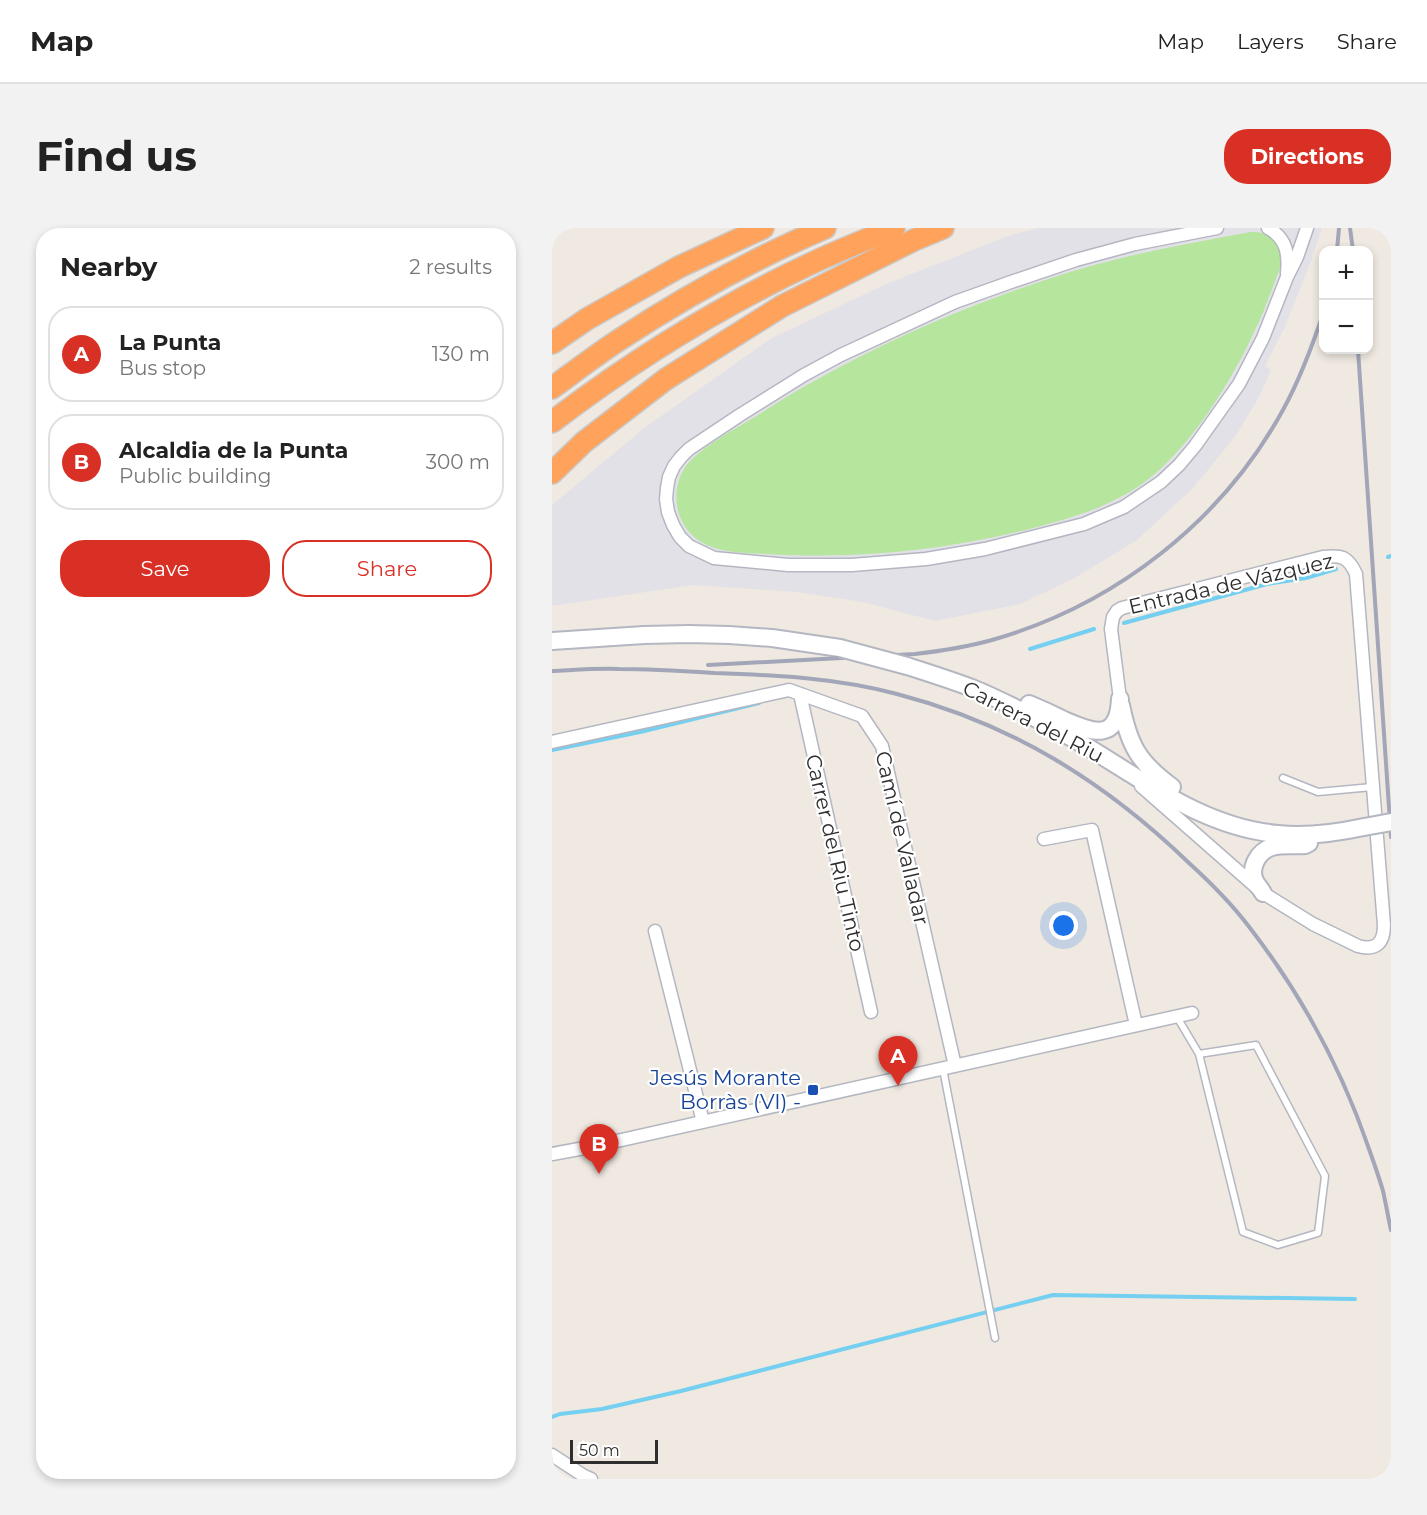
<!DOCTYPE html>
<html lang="en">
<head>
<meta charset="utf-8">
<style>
	:root { --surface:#fff; --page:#f2f2f2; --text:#222; --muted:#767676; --line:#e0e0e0; --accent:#d93025 }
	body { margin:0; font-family:Montserrat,sans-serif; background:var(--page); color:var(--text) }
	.controls { position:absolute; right:18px; top:18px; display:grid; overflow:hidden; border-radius:12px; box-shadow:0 3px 9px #0003 }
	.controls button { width:54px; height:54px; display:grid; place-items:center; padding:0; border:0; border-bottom:2px solid var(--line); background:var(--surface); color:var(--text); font:30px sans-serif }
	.scale { position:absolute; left:18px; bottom:15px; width:88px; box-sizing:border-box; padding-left:6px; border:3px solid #2e2e2e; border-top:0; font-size:16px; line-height:21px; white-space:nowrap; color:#2e2e2e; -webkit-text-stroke:4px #fff; paint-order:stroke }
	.you { position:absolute; left:512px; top:698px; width:21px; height:21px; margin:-15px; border:4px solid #fff; border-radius:50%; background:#1a73e8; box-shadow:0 0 0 9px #1a73e833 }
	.badge { display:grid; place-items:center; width:39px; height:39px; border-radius:50%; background:var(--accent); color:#fff; font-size:20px; font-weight:700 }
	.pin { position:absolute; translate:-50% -50px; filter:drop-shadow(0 2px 3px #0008) }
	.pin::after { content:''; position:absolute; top:32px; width:21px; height:18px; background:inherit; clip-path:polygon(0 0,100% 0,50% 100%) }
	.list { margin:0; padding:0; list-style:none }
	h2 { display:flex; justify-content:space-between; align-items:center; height:78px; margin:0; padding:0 24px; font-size:26px }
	h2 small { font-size:20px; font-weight:400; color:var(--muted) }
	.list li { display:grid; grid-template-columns:39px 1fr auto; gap:18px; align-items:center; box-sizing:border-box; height:96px; margin:0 12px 12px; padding:0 12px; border:2px solid var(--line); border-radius:24px }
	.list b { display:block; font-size:22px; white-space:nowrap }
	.list p { margin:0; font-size:20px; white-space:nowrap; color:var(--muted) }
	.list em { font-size:20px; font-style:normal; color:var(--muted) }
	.actions { display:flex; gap:12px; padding:18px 24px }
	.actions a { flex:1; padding:14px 0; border:2px solid var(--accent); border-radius:24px; text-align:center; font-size:21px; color:var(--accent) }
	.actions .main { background:var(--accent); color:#fff }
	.map { position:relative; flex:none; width:839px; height:1251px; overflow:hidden; border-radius:24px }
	header { display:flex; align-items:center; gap:36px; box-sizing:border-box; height:84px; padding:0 30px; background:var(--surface); border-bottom:2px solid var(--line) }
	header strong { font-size:28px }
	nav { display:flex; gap:33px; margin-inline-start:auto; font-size:21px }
	.intro { display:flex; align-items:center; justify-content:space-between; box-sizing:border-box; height:144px; padding:0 36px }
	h1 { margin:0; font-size:42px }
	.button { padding:15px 27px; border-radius:24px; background:var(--accent); color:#fff; font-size:21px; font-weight:700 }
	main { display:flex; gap:36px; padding:0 36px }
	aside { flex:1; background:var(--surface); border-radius:24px; box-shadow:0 3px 9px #0003 }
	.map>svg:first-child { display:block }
	.industrial { fill:#e3e1e8 }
	.green { fill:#b6e59e }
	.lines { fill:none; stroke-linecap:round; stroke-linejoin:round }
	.stream { stroke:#75cff0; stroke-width:4 }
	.lane-casing { stroke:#b4b7c1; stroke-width:9 }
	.street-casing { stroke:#b4b7c1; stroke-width:15 }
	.secondary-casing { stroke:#b4b7c1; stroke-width:20 }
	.highway-casing { stroke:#c9c9c9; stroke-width:24 }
	.lane { stroke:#fff; stroke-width:6 }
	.street { stroke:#fff; stroke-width:12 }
	.secondary { stroke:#fff; stroke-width:16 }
	.highway { stroke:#ffa35c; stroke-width:21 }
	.rail { stroke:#a3a6b8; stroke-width:4 }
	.secondary-bridge-casing { stroke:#b4b7c1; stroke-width:20; stroke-linecap:butt }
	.secondary-bridge { stroke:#fff; stroke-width:16 }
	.transit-dot { fill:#1a4fb4; stroke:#fff; stroke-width:2 }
	.labels { text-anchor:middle; stroke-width:4.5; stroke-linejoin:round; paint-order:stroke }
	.street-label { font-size:21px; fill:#2e2e2e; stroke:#fff }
	.transit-label { font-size:21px; fill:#164399; stroke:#fff; text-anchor:end }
</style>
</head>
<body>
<header>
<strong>Map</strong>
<nav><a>Map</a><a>Layers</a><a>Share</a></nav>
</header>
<div class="intro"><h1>Find us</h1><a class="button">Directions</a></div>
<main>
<aside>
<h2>Nearby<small>2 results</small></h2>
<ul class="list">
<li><span class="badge">A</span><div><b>La Punta</b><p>Bus stop</p></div><em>130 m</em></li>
<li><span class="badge">B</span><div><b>Alcaldia de la Punta</b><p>Public building</p></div><em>300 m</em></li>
</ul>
<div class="actions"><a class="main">Save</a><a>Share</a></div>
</aside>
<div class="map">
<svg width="839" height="1251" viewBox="0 0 839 1251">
	<rect width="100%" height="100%" fill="#efe9e1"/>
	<path class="industrial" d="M486,0h284l-12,36 -26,65 -19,37 6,4 -12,27 -22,37 -43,53 -57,53 -64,39 -53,25 -85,17 -72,-19 -67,-10 -103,-7 -141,21v-101l91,-76 127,-90 116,-55 122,-48z"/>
	<path class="green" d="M699,4c21,-1 35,13 30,34 -9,22 -16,45 -27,66 -22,49 -65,117 -108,149 -27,20 -58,32 -91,41 -93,27 -192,38 -289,32 -21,-1 -45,-1 -63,-11 -8,-4 -16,-12 -20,-20 -9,-17 -9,-37 1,-54 13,-20 48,-38 69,-51 18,-11 36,-23 54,-33 83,-47 172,-85 263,-113 59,-18 120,-29 181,-40z"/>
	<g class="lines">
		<path class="stream" d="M836,329l3,-1
			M572,395l143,-39 39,-6 30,-9
			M478,421l64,-20
			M0,522l88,-18 119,-29
			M0,1189l8,-3 42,-5 79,-18 372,-96 302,4"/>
		<g class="lane-casing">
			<path id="lane" d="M731,550l35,14 54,-5
				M625,789l22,37
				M704,817l69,131 -7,57 -40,12 -35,-13 -44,-178z
				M391,841l52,269"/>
		</g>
		<g class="street-casing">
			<path id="street" d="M665,0l-82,16 -59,16 -65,22 -56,20 -114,53 -37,20 -64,40 -51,34 -8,8 -7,9 -5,11 -2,11 -1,11 2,13 5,13 7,12 9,9 25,12 74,7h64l74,-6 59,-10 99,-25 40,-17 37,-25 18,-17 16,-19 44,-62 24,-46 24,-61 10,-20 10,-29
				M716,0c18,10 21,25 19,45
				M248,466l71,318
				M568,471l-9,-70 2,-12 4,-6 5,-3 201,-51c18,-2 25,-1 33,17l28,351c0,18 -8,26 -26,21l-45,-22 -50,-31 -122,-107
				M0,514l237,-52 73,26 20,30 73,320
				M492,611l48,-9 44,195
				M103,703l48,191
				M0,926l38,-7 602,-134
				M0,1227l32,21 7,3"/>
		</g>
		<g class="secondary-casing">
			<path id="secondary" d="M0,413l92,-6 45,-1 40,1 43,3 68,10
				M355,438c22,7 44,14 65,22 35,14 69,33 102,51 64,37 128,89 204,95 29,3 58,-1 86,-7
				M477,476c12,5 23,10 35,16 29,13 54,22 56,-21
				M569,477c8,40 17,57 51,82
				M711,665c-2,-4 -6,-8 -8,-12 -6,-13 3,-30 17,-34 10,-3 23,-1 33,-2l4,-2"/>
		</g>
		<g class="highway-casing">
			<path id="highway" d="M0,115l35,-24 92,-52 84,-39
				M0,160c22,-16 44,-33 67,-48 65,-43 134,-81 206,-112
				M0,194c80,-61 167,-115 258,-158 27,-13 56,-24 84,-36
				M0,245l32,-31 82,-63 116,-73 132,-66 29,-12"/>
		</g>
		<use href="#lane" class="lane"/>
		<use href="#street" class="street"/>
		<use href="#secondary" class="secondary"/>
		<use href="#highway" class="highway"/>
		<path class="rail" d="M798,0l3,22
			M785,22l2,-22
			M806,122l33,487
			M156,437l207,-11c26,-3 52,-7 77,-14 123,-35 231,-119 292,-232 17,-31 29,-64 40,-97
			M0,443c22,-1 45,-3 67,-2 32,0 64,2 95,4 62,2 123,5 183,21 115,30 207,87 292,169 22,20 43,41 61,65 51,66 92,142 119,221 5,14 10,28 14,42 3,13 5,26 8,39"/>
		<g class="secondary-bridge-casing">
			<path id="secondary-bridge" d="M288,420l67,18
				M812,599l27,-5"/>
		</g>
		<use href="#secondary-bridge" class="secondary-bridge"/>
	</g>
	<rect class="transit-dot" x="255" y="856" width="12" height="12" rx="3"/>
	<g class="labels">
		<g class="street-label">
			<text transform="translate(679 356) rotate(-13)" y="7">Entrada de Vázquez</text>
			<text transform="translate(481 494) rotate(27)" y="7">Carrera del Riu</text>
			<text transform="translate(350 610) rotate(77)" y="7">Camí de Valladar</text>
			<text transform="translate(283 625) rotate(77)" y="7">Carrer del Riu Tinto</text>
		</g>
		<g class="transit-label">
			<text x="249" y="857">Jesús Morante<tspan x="249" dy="24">Borràs (VI) -</tspan></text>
		</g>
	</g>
</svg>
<div class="controls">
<button>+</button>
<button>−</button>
</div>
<div class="scale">50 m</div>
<div class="you"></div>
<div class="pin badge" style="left:346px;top:858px">A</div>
<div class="pin badge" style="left:47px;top:946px">B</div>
</div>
</main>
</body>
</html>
